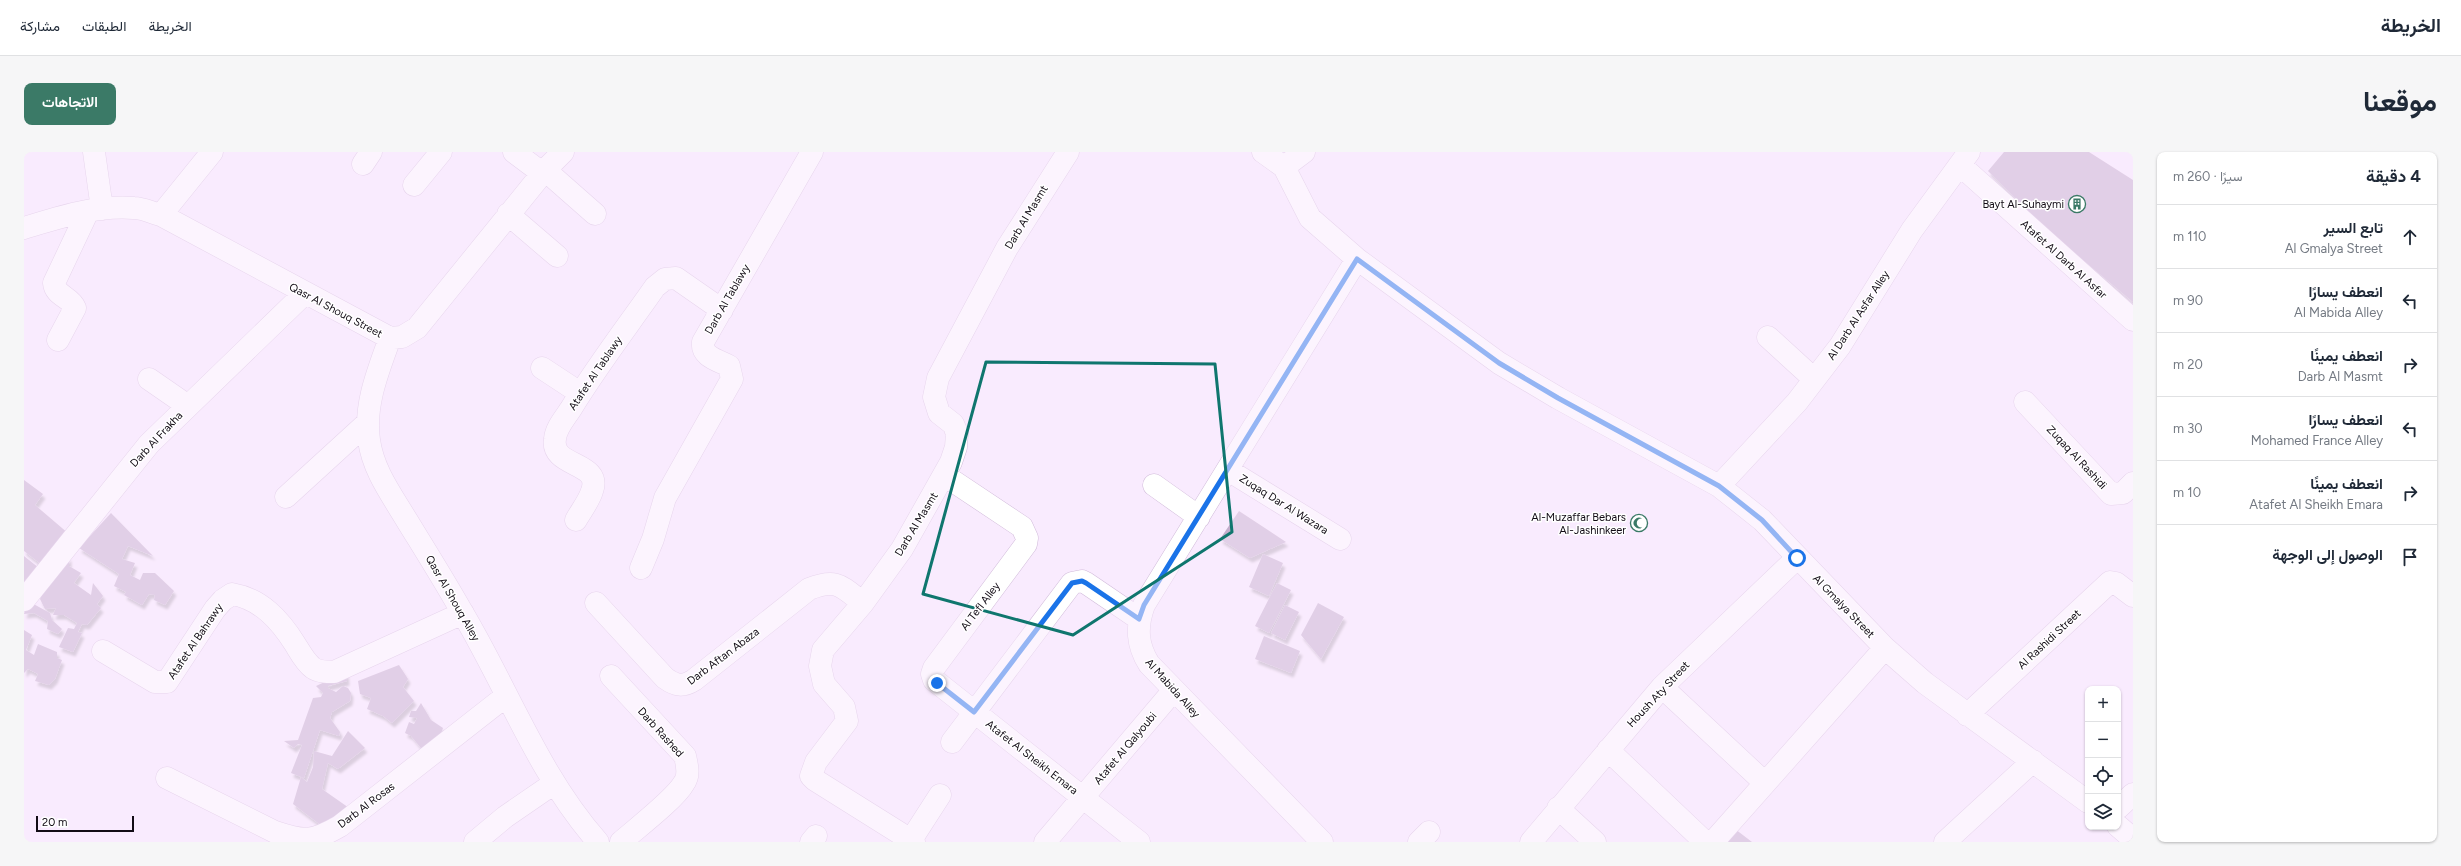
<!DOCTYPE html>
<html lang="ar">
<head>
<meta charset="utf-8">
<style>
	:root { --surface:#fff; --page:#f6f6f7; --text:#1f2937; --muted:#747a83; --line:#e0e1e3; --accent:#3b7a67 }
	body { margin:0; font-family:Figtree,Vazirmatn,sans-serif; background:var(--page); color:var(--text); direction:rtl }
	.controls { position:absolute; right:12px; bottom:12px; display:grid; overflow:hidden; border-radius:8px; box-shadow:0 1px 3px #0004 }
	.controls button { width:36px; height:36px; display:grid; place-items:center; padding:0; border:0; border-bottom:1px solid var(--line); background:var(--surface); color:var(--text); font:20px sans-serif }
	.scale { position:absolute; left:12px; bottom:10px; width:98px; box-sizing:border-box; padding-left:4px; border:2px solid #120b15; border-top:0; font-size:11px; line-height:14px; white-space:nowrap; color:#120b15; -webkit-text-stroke:3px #fff; paint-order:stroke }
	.stop { position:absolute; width:12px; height:12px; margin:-9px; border:3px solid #1a73e8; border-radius:50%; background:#fff }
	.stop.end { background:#1a73e8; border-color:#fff; box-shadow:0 1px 4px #0008 }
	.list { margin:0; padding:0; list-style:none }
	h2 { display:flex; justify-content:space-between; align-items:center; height:52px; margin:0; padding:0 16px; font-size:17px }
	h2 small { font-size:13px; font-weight:400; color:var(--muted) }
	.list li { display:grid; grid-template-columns:26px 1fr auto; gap:12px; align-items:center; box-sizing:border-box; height:64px; padding:0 16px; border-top:1px solid var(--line) }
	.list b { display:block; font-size:15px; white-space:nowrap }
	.list p { margin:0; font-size:13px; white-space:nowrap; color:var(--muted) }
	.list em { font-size:13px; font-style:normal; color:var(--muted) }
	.icon { flex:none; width:22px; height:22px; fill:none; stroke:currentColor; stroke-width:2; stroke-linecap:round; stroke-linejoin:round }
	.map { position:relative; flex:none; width:2109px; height:690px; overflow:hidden; direction:ltr; border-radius:8px }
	header { display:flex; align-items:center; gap:24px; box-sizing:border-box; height:56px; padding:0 20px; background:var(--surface); border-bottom:1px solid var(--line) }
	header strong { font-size:19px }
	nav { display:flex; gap:22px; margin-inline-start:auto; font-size:14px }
	.intro { display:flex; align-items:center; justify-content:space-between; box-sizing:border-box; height:96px; padding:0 24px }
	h1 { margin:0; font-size:28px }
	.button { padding:10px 18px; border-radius:8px; background:var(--accent); color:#fff; font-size:14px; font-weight:700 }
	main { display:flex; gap:24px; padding:0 24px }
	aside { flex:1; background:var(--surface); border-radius:8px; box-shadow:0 1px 3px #0004 }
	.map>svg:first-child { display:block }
	.building { fill:#c4aecc; filter:url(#shadow) }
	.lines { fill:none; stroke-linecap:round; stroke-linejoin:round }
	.minor-casing { stroke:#d1bbda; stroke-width:23 }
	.minor { stroke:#fff; stroke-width:22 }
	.route { stroke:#1a73e8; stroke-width:5 }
	.marked { fill:none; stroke:#0f766e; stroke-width:3; stroke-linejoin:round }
	.labels { text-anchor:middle; stroke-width:3; stroke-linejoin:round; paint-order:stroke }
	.poi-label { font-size:11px; fill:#120b15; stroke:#fff; text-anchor:end }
	.street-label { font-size:11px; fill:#120b15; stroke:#fff }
</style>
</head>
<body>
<header>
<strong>الخريطة</strong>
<nav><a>الخريطة</a><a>الطبقات</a><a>مشاركة</a></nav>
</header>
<div class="intro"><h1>موقعنا</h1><a class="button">الاتجاهات</a></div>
<main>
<aside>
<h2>4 دقيقة<small>سيرًا · 260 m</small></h2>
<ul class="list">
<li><svg class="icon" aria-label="ahead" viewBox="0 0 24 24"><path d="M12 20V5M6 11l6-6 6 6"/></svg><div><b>تابع السير</b><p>Al Gmalya Street</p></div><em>110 m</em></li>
<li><svg class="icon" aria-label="left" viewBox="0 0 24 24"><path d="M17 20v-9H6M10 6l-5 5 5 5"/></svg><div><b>انعطف يسارًا</b><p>Al Mabida Alley</p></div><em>90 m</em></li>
<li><svg class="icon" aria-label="right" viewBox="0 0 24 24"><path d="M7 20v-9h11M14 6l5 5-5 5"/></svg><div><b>انعطف يمينًا</b><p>Darb Al Masmt</p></div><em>20 m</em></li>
<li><svg class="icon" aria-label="left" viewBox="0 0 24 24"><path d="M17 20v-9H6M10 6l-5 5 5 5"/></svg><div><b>انعطف يسارًا</b><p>Mohamed France Alley</p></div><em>30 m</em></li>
<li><svg class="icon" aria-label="right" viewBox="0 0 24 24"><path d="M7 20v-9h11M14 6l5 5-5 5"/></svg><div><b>انعطف يمينًا</b><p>Atafet Al Sheikh Emara</p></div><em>10 m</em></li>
<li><svg class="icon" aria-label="arrive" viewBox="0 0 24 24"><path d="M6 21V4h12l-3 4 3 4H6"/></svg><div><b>الوصول إلى الوجهة</b></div></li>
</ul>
</aside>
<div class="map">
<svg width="2109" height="690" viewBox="0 0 2109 690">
	<defs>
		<filter id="shadow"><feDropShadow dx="2.5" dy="4.5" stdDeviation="1" flood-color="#0004"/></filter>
	</defs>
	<rect width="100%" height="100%" fill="#f9ebfe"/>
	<path class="building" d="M1980,0h85l44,28v122l-88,-74 -57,-57z
		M0,328l19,14 -8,11 34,29 -23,34 -22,-17z
		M1215,359l47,31 -36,16 -30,-19z
		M87,361l42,43 -25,-10 -6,13 13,4 -5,12 10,5 3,-7h12l19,18 -9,14 -11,-5 1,-5 -6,-1 -7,11 -18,-10 2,-3 -12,-6 5,-12 -40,-26z
		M1239,402l20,9 -14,33 -20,-9z
		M0,404l15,12 -15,18z
		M45,404v10l12,7 -7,10 17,12 2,-12 10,13 -6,8 4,4 -14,17 -5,-1 -4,8 4,1 -9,19 -14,-5 9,-19 6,1 3,-6 -13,-8h-11l3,-7 -11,1 -5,-10 8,-22z
		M1253,431l14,7 -22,43 -14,-7z
		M4,449l22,12 2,7 10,9 -4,5 -11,-5 1,-8 -14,-8 -10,1z
		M1294,451l26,14 -23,42 -20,-24z
		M1261,453l14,7 -14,28 -14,-7z
		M0,478l8,5 -6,15 8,5 4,-11 19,8v6l5,2 -7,19 -6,6 -14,-4 3,-7 -10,-5 -4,4z
		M1240,484l36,15 -9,22 -36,-14z
		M375,513l9,14 -5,8 11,14 -22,22 -9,-7 -16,-7 4,-11 -11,-4 -2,-13z
		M322,520l1,9 -19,5v2l8,4 7,-6 5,2 3,5 -1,8 -18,11 -2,6 10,14 -1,4 -19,-6 -16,48 -13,-5 11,-28 -4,-1 -4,4 -10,-7 14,-1 15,-42 8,-1 2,-4 -7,-7z
		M397,551l10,17 12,8 -4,11 -10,14 -8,-5 -10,-12 -6,-3 4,-11 5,2 3,-6 -8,-1 2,-6h5z
		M324,579l17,17 -27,21 -10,-6 -6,26 30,21 -30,16 -29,-22 8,-27 6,5 6,-15 1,-16 18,5z
		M1711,677l17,13h-27z"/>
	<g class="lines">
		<g class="minor-casing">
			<path id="minor" d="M70,0l8,57
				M490,0l28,21
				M1239,0l21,15
				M339,12l8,-12
				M1936,13l173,155
				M1260,15l26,51 47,41 142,104 59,35 161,88 43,34 123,128 40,35 163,119
				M1260,15l20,-15
				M521,18l50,44
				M390,33l27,-33
				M484,62l49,42
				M137,63l51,-63
				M0,76c35,-11 73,-23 110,-20 9,0 18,5 27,7l229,123 12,-1 15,-9 128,-158 18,-18
				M1744,185l46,42
				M366,186c-12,33 -26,67 -21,102 4,30 22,54 37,79 19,31 38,61 56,93 46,77 76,162 136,230
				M34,188l17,-32c-4,-11 -20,-12 -21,-25l34,-72
				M518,216l38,25
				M125,227l39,27
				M2001,250l86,92 12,-1 10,-10
				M1204,318l112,69
				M920,323l78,52 5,11 -1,6 -92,124 -2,6 2,6 205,162
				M1130,333l45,32
				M1695,334l78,-84 43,-56 72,-116 57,-78
				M262,345l81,-74
				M552,368c5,-9 13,-19 16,-29 11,-30 -42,-23 -37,-52 1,-12 11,-22 17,-32 25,-41 55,-80 83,-120l10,-8 11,-1 46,32
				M617,416l12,-29 12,-41 67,-119 -3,-13c-11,-6 -28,-9 -26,-24l109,-190
				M0,448l125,-156 156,-151
				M572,451l69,75c11,8 18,9 29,2l115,-91c28,-11 32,-3 54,14
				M79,499l52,31h12l48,-73 8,-9 9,-6c29,5 48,26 63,50 5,8 10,18 18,24 6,4 14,4 21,4l129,-59
				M587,524l74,80c2,9 5,19 -1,27 -9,16 -47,45 -63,59
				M1638,535l103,96
				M1943,563l143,-133 6,1 17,13
				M928,590l120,-159 10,-2 4,2 53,36
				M1584,598l97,92
				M143,626l108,54c30,10 37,10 65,-6l166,-130
				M1534,656l37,34
				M2094,656l15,-14
				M2094,674l15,13
				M887,688l29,-45
				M451,690l30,-25 48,-33
				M787,690l5,-6
				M890,690l-99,-62 -4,-4 5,-14 31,-41 -3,-14 -20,-23 -4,-18 3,-16 40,-47 39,-54 49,-87 5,-15 1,-14 -4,-9 -14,-11 -5,-16 4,-19 69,-130 61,-96
				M1021,690l128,-151
				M1298,690l-173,-178c-12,-19 -13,-37 -5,-59l213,-346
				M1395,690l10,-10
				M1507,690l131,-155 135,-129
				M1689,690l172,-194
				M1921,690l88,-81"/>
		</g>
		<use href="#minor" class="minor"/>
	</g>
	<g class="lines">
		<path class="route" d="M913,531l37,29 98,-129 10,-2 4,2 53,36 5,-14 213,-346 142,104 59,35 161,88 43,34 35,38"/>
	</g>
	<path d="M0 0H2109V690H0ZM962,210l229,2 17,168 -159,103 -150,-41z" fill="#f9ebfe" fill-opacity=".55" fill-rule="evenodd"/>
	<path class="marked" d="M962,210l229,2 17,168 -159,103 -150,-41z"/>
	<defs>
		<g id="building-ring" transform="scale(0.9)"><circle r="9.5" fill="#fff" stroke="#3b7a67" stroke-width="1.5"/><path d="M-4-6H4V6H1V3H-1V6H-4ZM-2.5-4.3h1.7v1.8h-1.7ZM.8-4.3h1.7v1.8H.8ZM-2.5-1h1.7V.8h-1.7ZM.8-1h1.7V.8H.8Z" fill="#3b7a67"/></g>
		<g id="mosque-ring" transform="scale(0.9)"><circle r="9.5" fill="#fff" stroke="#3b7a67" stroke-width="1.5"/><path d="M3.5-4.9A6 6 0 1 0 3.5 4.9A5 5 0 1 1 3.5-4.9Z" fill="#3b7a67"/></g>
	</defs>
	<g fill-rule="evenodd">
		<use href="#building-ring" x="2053" y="52"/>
		<use href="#mosque-ring" x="1615" y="371"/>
	</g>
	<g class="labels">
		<g class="poi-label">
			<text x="2040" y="56">Bayt Al-Suhaymi</text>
			<text x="1602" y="369">Al-Muzaffar Bebars<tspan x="1602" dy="13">Al-Jashinkeer</tspan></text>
		</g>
		<g class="street-label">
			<text transform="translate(1002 65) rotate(-59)" y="4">Darb Al Masmt</text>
			<text transform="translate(2040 107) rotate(42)" y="4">Atafet Al Darb Al Asfar</text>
			<text transform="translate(703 147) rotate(-60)" y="4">Darb Al Tablawy</text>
			<text transform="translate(312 158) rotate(28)" y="4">Qasr Al Shouq Street</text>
			<text transform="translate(1834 163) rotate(-57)" y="4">Al Darb Al Asfar Alley</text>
			<text transform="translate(571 221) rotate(-56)" y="4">Atafet Al Tablawy</text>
			<text transform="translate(132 287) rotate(-47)" y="4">Darb Al Frakha</text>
			<text transform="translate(2053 305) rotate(47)" y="4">Zuqaq Al Rashidi</text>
			<text transform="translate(1260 352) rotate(32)" y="4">Zuqaq Dar Al Wazara</text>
			<text transform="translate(892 372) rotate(-59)" y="4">Darb Al Masmt</text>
			<text transform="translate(429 446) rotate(60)" y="4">Qasr Al Shouq Alley</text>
			<text transform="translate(956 454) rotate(-53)" y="4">Al Tefl Alley</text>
			<text transform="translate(1820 454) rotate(46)" y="4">Al Gmalya Street</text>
			<text transform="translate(2025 487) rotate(-43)" y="4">Al Rashidi Street</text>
			<text transform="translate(171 489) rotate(-56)" y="4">Atafet Al Bahrawy</text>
			<text transform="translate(699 504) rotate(-37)" y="4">Darb Aftan Abaza</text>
			<text transform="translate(1149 536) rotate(48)" y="4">Al Mabida Alley</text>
			<text transform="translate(1634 542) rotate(-47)" y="4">Housh Aty Street</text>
			<text transform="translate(637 580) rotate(48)" y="4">Darb Rashed</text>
			<text transform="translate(1101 596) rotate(-50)" y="4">Atafet Al Qalyoubi</text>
			<text transform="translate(1008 605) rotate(38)" y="4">Atafet Al Sheikh Emara</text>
			<text transform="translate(342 653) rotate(-37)" y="4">Darb Al Rosas</text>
		</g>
	</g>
</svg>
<div class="controls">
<button>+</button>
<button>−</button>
<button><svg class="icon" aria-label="locate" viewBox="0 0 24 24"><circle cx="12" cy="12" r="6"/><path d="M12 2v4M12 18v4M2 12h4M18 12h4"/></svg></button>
<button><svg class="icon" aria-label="layers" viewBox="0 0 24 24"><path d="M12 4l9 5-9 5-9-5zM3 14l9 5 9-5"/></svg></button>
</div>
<div class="scale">20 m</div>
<div class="stop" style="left:1773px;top:406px"></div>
<div class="stop end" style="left:913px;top:531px"></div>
</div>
</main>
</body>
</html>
